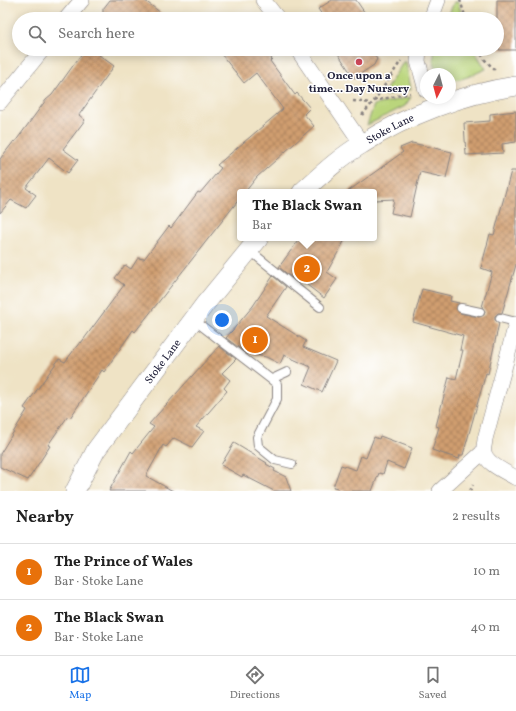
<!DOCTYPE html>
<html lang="en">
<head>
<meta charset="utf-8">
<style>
	:root { --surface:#fff; --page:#f2f2f2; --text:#222; --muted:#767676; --line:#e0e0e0; --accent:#1a73e8 }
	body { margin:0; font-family:Vollkorn,serif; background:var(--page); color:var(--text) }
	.compass { position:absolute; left:420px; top:68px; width:36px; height:36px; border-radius:50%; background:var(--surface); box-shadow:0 2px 10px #0003; rotate:186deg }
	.you { position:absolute; left:222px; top:320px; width:14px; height:14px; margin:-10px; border:3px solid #fff; border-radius:50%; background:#1a73e8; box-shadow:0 0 0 6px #1a73e833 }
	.badge { display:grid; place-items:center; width:26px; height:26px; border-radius:50%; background:var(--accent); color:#fff; font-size:13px; font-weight:700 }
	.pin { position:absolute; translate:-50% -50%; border:2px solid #fff; box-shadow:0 1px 4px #0006 }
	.popup { position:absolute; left:237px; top:189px; width:140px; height:52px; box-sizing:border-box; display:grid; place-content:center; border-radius:4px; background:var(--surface); filter:drop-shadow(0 1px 3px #0005); font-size:13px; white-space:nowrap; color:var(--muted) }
	.popup b { font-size:15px; color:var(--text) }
	.popup::after { content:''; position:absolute; left:50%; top:100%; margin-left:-8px; border:8px solid transparent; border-top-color:var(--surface) }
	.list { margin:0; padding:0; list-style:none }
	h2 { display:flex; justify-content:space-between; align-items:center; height:52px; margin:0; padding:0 16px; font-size:17px }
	h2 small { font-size:13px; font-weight:400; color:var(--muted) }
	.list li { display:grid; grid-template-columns:26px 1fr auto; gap:12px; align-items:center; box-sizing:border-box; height:56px; padding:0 16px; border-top:1px solid var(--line) }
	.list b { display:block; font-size:15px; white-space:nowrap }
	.list p { margin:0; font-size:13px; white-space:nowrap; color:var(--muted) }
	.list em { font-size:13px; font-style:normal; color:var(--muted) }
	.icon { flex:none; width:22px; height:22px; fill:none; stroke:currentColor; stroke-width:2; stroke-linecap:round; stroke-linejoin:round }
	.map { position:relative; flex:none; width:516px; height:491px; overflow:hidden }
	.search { position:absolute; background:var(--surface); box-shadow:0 2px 10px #0003; left:12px; right:12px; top:12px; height:44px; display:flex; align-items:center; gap:10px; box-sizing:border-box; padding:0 14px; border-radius:22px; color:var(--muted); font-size:15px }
	.sheet { height:164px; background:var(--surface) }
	nav { display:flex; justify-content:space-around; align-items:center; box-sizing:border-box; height:56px; border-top:1px solid var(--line); background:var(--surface); font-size:11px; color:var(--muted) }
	nav a { display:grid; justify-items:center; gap:2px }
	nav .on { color:var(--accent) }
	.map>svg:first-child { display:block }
	.grass { fill:#bad57b; stroke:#6e7c5b }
	.building { fill:url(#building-cross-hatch) }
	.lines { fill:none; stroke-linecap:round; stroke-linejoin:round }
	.service-casing { stroke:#888280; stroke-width:10 }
	.minor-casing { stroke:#888280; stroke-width:16 }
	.tertiary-casing { stroke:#888280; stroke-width:20 }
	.path { stroke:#888280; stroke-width:2.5; stroke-dasharray:3 3; stroke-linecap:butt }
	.service { stroke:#fff; stroke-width:8 }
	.minor { stroke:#fff; stroke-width:15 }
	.tertiary { stroke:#fff; stroke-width:19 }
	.poi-dot { fill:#d1495b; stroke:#fff; stroke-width:1.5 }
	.labels { text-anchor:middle; stroke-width:3; stroke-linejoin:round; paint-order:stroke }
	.poi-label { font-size:11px; font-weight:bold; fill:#22223b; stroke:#fff }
	.street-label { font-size:11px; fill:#22223b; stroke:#fff }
</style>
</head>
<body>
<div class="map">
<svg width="516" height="491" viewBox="0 0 516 491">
	<defs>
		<pattern id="building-cross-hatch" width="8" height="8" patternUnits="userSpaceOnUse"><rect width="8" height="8" fill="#d09e6f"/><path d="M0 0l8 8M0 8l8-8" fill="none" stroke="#a8805c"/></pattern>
	</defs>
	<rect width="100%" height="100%" fill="#fff"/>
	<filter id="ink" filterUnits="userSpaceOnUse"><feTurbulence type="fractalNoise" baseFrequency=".025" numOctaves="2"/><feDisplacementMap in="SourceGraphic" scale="8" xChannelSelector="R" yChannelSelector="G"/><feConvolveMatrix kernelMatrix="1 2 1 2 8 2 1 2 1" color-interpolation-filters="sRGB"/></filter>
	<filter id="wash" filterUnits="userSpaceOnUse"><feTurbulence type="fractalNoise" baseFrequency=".012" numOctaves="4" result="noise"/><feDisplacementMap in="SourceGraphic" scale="16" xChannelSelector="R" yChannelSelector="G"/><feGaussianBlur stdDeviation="0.9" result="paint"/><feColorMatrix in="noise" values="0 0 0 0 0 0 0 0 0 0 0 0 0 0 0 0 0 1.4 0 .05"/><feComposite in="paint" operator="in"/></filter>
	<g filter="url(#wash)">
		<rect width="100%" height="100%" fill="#efe3c5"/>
		<path class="grass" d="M454,2h4l5,17h-16z
			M435,49h38l13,20c-11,4 -24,13 -36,10v-5c-17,0 -18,-10 -15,-25z
			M404,61l2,1 5,27 -26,7 -2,-2z
			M411,97l-6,9 -38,19 7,-20z"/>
		<g id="blocks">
			<path class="building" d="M110,0h34l25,19h-66v-10z
				M332,0h24l13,19h-44l-7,-10z
				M497,0h19v50h-17v-12h-2z
				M85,49h19l-5,6 15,11 -35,49 6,5 -22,29 15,11 -10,13 -19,-15 -23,30 10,7 -10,13 -15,-8 -11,13v-54l14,-18 1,1 31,-42 6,-5z
				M217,49h47l8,10 -2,2 25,34 2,-2 13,15 -6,6 10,12 -57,51 -12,15h-5v6l-3,4 -102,130 -2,-2 -29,42 -2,-2 -32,48 -2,-2 -20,29 2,1 -22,34 -28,-13v-13l27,-44 -3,-2 35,-49 6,3 15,-20 1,1 43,-58 -9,-7 10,-13 6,4 7,-11 6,1 25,-33 2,2 27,-36 2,1 21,-25 -4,-3 66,-56 -27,-36 -12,10z
				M335,49h35l7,10 -3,6 -20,13z
				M516,111v31l-14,2 1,9 -37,2 -2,-32 26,-2v-7z
				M412,143l40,9 -6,26 -26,-6 -10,45 -19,-4 3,-14 -19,1 -1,-8h-27l56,-40 -3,-4z
				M511,171h5v94l-14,48h-4l-3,3v4l4,3 -11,51 -2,-1 -23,82h-3l-1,4 -27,-9 7,-23 -3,-1 13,-49 7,2 7,-29h-3l3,-14 -50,-14 9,-33 29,7 -1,5 9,2 -3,6 4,4 19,4 5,-2 1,-4 -3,-4 10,-35 -11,-4 9,-34 4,1z
				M300,238h46l-19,34 10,7 -13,19 -30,-23 -2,3 -13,-11z
				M273,276l13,11 -20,29 40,25 -3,6 33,14 -14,31 -18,-8 7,-17 -27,-12 -4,9 -14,-7 -20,-4 -20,-15 27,-32z
				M219,346l17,13 -14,14 8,7 -6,8 3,3 -31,36 8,4 -12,16 -18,-9 -8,9 -3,-2 -17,31 27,15h-64l22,-40 2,2 21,-26 -5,-3z
				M380,436l32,12 -8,21 -17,-7 -4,12 -4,-1 -7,18h-35l1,-3 -5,-1 8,-22 15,5 5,-14 5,2 8,-21 5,2z
				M234,443l33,20 -1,1 9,5 -1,2 12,6 5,14h-17l-31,-16 -1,2 -21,-12z"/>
		</g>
	</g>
	<g filter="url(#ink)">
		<use href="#blocks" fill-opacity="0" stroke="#888280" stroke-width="1"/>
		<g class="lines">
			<g class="service-casing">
				<path id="service" d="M249,250l71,57
					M461,308l19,4
					M500,318l16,4
					M194,320l83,64v15l-20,38 1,9 17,14 17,4
					M272,379l15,-7"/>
			</g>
			<g class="minor-casing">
				<path id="minor" d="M263,0l15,19
					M66,19l16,-19
					M431,19l7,-19
					M297,49l65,95
					M419,49l-1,12 8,29
					M0,102l43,-53
					M516,324l-31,115c0,4 -2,9 -1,13 2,12 22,20 32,26
					M440,491l44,-40"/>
			</g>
			<g class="tertiary-casing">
				<g id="tertiary">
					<path id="s1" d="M302,192c19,-17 38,-35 60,-48 45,-29 101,-50 154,-58"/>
					<path id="s2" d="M75,491l21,-41 109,-146 54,-66"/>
				</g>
			</g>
			<path class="path" d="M460,0l6,19
				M478,49l7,11 10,10
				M353,101l18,2
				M374,101l36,-8
				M362,115l12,-14 27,-40
				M470,491l3,-6"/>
			<use href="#service" class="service"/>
			<use href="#minor" class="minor"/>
			<use href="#tertiary" class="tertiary"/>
		</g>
	</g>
	<circle class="poi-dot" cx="359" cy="62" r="4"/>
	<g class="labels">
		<g class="poi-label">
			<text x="359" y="79">Once upon a<tspan x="359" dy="13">time... Day Nursery</tspan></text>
		</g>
		<g class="street-label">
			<text dy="4" stroke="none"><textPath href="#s1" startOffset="109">Stoke Lane</textPath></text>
			<text dy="4" stroke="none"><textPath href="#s2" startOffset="157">Stoke Lane</textPath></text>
		</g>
	</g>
</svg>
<svg class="compass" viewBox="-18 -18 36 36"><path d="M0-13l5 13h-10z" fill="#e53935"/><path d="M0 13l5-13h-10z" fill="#767676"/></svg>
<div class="you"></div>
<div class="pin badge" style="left:255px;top:340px;background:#e8710a">1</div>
<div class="pin badge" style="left:307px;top:269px;background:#e8710a">2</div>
<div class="popup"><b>The Black Swan</b>Bar</div>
<div class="search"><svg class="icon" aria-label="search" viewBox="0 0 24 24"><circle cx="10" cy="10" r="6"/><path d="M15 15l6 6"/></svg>Search here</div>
</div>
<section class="sheet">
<h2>Nearby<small>2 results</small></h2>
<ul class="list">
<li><span class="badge" style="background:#e8710a">1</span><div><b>The Prince of Wales</b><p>Bar · Stoke Lane</p></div><em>10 m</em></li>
<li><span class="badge" style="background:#e8710a">2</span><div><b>The Black Swan</b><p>Bar · Stoke Lane</p></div><em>40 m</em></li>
</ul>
</section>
<nav>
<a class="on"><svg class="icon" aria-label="map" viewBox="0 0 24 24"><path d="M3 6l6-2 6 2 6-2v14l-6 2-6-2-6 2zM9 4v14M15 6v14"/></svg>Map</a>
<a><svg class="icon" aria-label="directions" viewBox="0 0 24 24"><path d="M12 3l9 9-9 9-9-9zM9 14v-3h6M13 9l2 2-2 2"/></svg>Directions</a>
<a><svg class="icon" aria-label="saved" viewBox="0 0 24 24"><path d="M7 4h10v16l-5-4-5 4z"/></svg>Saved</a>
</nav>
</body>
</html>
